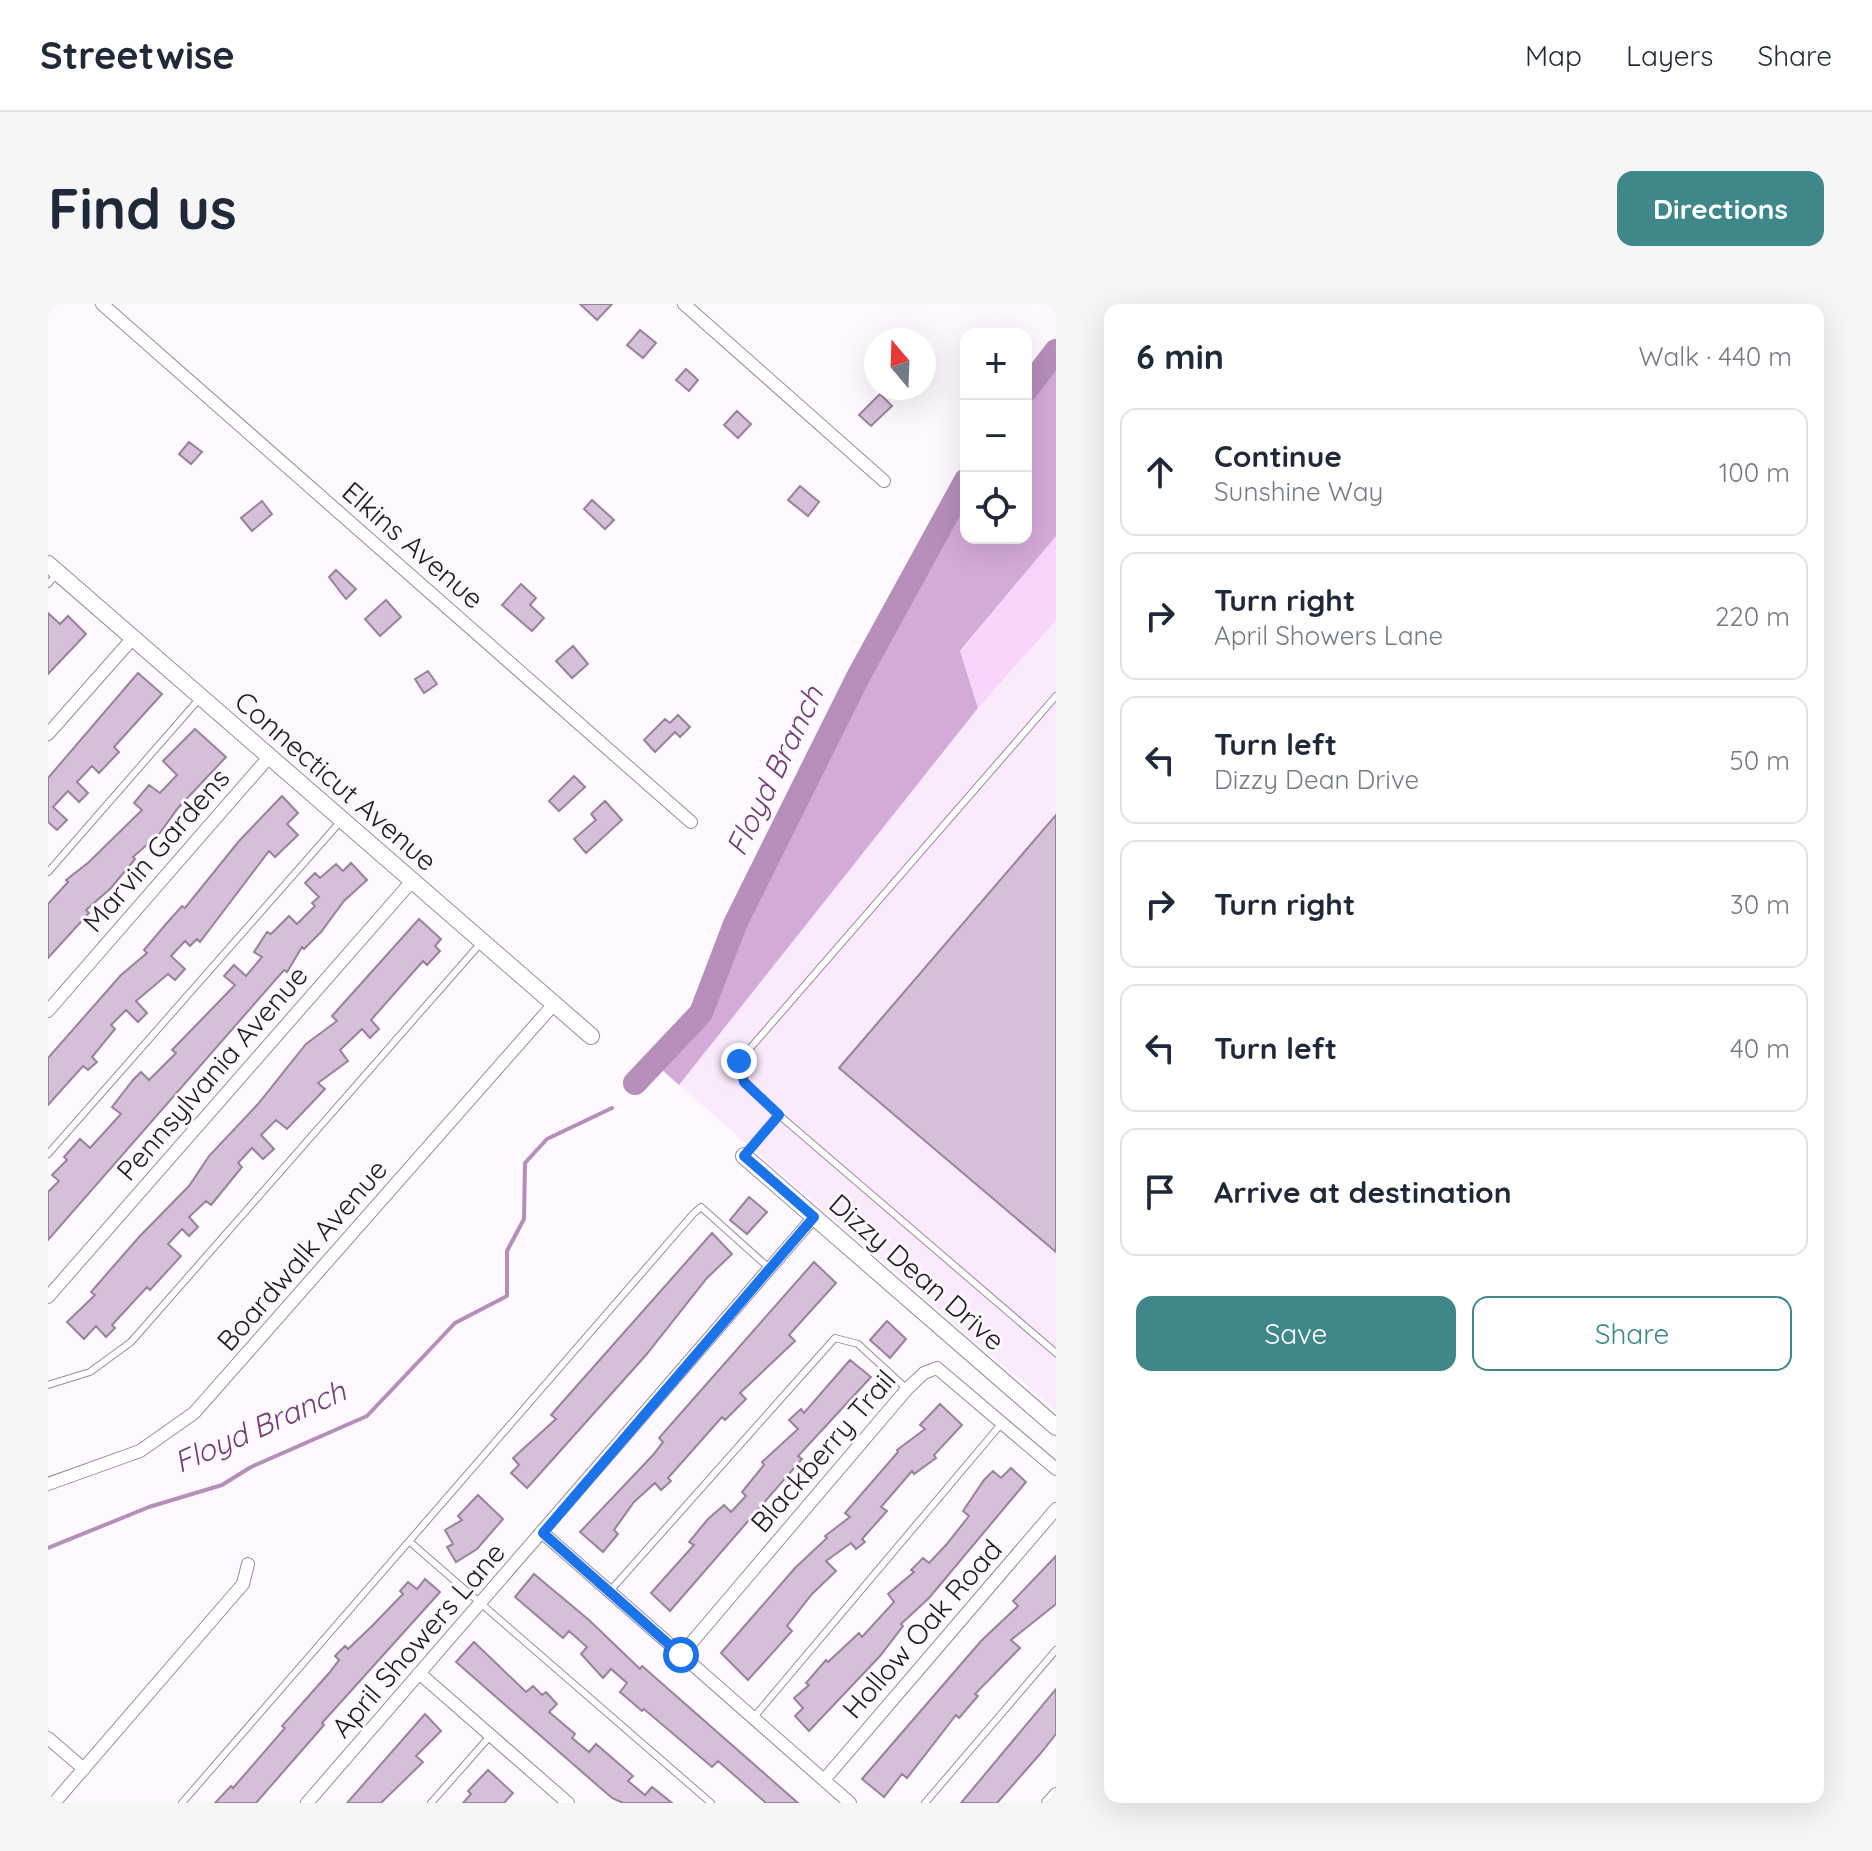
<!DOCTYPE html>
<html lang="en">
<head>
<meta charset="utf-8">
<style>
	:root { --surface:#fff; --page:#f6f6f7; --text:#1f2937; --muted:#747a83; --line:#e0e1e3; --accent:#3f8788 }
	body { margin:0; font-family:Quicksand,sans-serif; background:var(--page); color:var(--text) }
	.controls { position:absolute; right:24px; top:24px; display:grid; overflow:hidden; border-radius:16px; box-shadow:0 8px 32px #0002 }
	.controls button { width:72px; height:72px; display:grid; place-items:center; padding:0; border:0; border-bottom:2px solid var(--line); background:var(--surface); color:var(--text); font:40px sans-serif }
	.compass { position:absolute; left:816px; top:24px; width:72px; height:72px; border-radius:50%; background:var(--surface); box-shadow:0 8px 32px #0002; rotate:341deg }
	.stop { position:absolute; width:24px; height:24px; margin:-18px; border:6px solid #1a73e8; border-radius:50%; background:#fff }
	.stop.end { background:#1a73e8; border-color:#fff; box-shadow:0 2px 8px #0008 }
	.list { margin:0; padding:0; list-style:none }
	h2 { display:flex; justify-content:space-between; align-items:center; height:104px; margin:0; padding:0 32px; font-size:34px }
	h2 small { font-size:26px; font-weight:400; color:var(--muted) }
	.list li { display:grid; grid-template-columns:52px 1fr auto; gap:24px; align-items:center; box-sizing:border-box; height:128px; margin:0 16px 16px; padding:0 16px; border:2px solid var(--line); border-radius:16px }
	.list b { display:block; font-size:30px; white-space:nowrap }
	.list p { margin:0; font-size:26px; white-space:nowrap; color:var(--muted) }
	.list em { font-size:26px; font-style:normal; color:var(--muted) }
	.actions { display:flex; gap:16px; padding:24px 32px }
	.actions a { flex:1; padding:18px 0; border:2px solid var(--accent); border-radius:16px; text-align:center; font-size:28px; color:var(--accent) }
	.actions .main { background:var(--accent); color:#fff }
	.icon { flex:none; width:44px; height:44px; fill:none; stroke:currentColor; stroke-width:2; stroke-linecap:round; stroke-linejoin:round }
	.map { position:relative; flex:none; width:1008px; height:1499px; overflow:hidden; border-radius:16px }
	header { display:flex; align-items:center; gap:48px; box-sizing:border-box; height:112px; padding:0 40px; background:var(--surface); border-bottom:2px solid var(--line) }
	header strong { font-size:38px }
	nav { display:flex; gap:44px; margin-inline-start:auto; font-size:28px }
	.intro { display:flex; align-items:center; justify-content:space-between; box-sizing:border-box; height:192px; padding:0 48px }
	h1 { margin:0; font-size:56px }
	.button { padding:20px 36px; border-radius:16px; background:var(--accent); color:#fff; font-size:28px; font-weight:700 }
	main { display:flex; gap:48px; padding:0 48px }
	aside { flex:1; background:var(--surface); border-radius:16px; box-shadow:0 8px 32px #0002 }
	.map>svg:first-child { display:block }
	.built { fill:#fbeafd }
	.green { fill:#f8d6fb }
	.forest { fill:#d3abd7 }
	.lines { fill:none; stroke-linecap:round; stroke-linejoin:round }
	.stream { stroke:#b58eb9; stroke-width:4 }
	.river { stroke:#b58eb9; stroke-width:24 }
	.building { fill:#d6bfd8; stroke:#978399; stroke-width:2 }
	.lane-casing { stroke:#9c889f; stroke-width:8 }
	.street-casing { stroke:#9c889f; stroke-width:14 }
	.secondary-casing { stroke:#9c889f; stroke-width:18 }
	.lane { stroke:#fff; stroke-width:6 }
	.street { stroke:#fff; stroke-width:12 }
	.secondary { stroke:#fff; stroke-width:16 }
	.route { stroke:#1a73e8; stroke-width:10 }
	.labels { text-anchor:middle; stroke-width:6; stroke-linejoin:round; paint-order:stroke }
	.street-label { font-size:28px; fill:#221a23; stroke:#fef9fe }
	.water-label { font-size:30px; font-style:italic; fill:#6f3e75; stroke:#fef9fe }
</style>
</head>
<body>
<header>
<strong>Streetwise</strong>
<nav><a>Map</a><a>Layers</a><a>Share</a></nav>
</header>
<div class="intro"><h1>Find us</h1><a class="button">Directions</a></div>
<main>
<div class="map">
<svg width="1008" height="1499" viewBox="0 0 1008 1499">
	<rect width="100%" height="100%" fill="#fef9fe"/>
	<path class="built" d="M1008,316v791l-377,-326 299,-377z"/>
	<path class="green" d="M1008,232v84l-78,88 -18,-56z"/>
	<path class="forest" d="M1008,44v188l-96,115 18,57 -299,377 -27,-24 48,-63 35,-84 120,-222 96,-197 15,-23v66h60v-154l17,-26z"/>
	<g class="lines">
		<path class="stream" d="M0,1244l101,-41 73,-22 29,-18 116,-51 88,-93 52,-27v-45l17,-32 1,-56 22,-24 65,-31"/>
		<path class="river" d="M978,86l30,-39
			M587,779l66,-70 34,-89 123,-247 108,-197"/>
	</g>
	<path class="building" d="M532,0h32l-15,16z
		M592,26l16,13 -13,15 -16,-13z
		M638,65l12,11 -9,11 -13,-11z
		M832,90l12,12 -21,20 -12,-11z
		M689,107l14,13 -13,14 -14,-13z
		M141,138l13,10 -11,12 -12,-10z
		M752,182l19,16 -11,14 -20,-16z
		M544,196l22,20 -9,9 -21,-20z
		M214,197l10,13 -20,17 -11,-13z
		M288,266l20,19 -10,10 -17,-22z
		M473,280l15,14 -6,7 14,13 -12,13 -30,-26z
		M338,296l15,17 -21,19 -15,-17z
		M0,309l12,11 8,-8 18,18 -38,40z
		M525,342l15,18 -16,14 -16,-17z
		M380,367l9,13 -13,9 -9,-14z
		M90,369l24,21 -48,53 5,5 -20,21 -7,-7 -15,16 11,11 -9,9 -11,-11 -15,16 14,13 -10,10 -9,-8v-44z
		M630,411l12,12 -10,10 -5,-5 -20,20 -11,-12 21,-21 5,4z
		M147,425l31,28 -48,51 -19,26 -26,23 2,2 -24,29 -25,22 3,3 -41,45v-54l20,-22 -2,-2 23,-18 53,-52 -8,-7 15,-18 11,8 17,-18 -14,-14z
		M526,472l11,11 -26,24 -10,-10z
		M234,492l16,17 -11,11 11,11 -23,22 -6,-6 -69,91 -3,-3 -7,7 -5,-5 -14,15 14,13 -10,11 -7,-6 -32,27 11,12 -9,9 -12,-12 -15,15 4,4 -23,28 5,5 -9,8 -5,-4 -35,39v-47l73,-83 26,-22 -3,-3 22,-26 16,-18 3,2 54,-67z
		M557,497l17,19 -36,33 -12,-14 22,-19 -5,-6z
		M1008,511v437l-217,-184z
		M303,559l16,17 -23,21 -23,31 -17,17 -2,-2 -15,25 -3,-2 -236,270v-48l11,-11 -7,-6 15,-15 -3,-3 16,-18 10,9 31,-34 -9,-7 21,-27 8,-8 8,8 27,-27 -4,-3 63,-65 -11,-9 10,-11 12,11 16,-19 -8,-5 13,-20 4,2 18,-18 8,8 18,-18 -3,-3 7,-6 -14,-14 10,-10 5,5 16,-14 7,7z
		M371,615l22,20 -6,7 5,5 -13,14 -4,-4 -52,59 8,9 -9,9 -8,-9 -22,21 8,11 -30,22 7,6 -38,40 -11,-9 -15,15 13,14 -11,10 -11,-11 -14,15 4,4 -31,38 -5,-4 -17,16 9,10 -9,9 -7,-7 -14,15 13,12 -31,34 -3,-3 -35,38 3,3 -9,9 -10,-11 -12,13 -17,-17 28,-27 -4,-3 48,-55 50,-51 20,-30 49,-52 48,-60 31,-23 -5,-5z
		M701,893l18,15 -20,22 -17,-14z
		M664,929l20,21 -25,24 -61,77 -119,133 -16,-15 8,-8 -6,-7 43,-39 -5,-4z
		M766,958l22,21 -47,52 6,6 -55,52 6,6 -21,21 -3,-3 -54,61 3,3 -10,9 -6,-7 -21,19 -20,28 4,4 -15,18 -23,-20 73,-77 10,-13 -4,-4z
		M839,1017l19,18 -16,19 -20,-18z
		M802,1056l21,17 -73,79 4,3 -132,152 -19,-18 43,-48 -5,-3 19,-23 16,-14 7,7 15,-16 -4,-4 22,-27 -2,-3 36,-33 -9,-9 12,-11 3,4z
		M892,1100l22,21 -28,30 2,3 -22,16 -2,-3 -31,36 6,4 -25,28 3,3 -9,7 -5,-6 -25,18 10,10 -24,23 -25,32 5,5 -44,49 -27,-27 74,-85 32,-30 -2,-2 25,-19 -5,-4 53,-61 -1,-2 28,-21 -5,-4z
		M963,1164l15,14 -97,116 -28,26 2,2 -23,30 -71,75 -14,-15 8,-8 -9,-10 15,-13 -3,-2 20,-23 2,2 31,-29 3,4 32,-35 -6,-8 26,-22 -3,-2 12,-12 6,5 17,-18 23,-29 -6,-5 21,-31 9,-9 8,7z
		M430,1191l25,24 -26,30 -21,13 -9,-15 6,-3 -8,-14 17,-10 -4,-4z
		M1008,1252v48l-45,36 9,8 -45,46 3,2 -19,22 -3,-3 -49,63 -5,-4 -18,23 -22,-18 119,-138 37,-35 -5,-5z
		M486,1270l55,46 51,49 2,-3 156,137h-32l-48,-42 -6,6 -68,-58 -2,2 -22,-19 7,-9 -16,-14 -8,9 -22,-24 6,-7 -18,-16 -6,7 -48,-41z
		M377,1275l15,13 -118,131 2,2 -68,78h-41l16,-17 2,2 52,-60 -3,-2 48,-54 9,-12 -4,-4 10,-10 3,3 25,-24 30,-31 -3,-3 8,-9 9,7z
		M426,1338l52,50 7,-6 9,9 4,-3 11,12 -8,8 26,22 -3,4 17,14 7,-8 37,32 -5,5 17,14 7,-8 20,16h-49l-11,-5 -156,-136z
		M1008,1385v45l-16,20 -43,49h-36z
		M377,1410l16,17 -25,25 7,6 -42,41h-34z
		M440,1466l25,23 -9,10h-41l8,-9 -3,-3z"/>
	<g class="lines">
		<g class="lane-casing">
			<path id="lane" d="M0,280l10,-11
				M0,568l152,-174
				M731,811l277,238
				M0,850l292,-332
				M698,850l33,-39 -35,-33 -5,-21 317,-365
				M0,1081l42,-13 41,-30 349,-398
				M362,1238l301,261
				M561,1288l226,-254 23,6 49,45
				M706,1413l248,-294
				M134,1499l511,-589 8,-7 67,60
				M383,1499l60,-68
				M877,1499l131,-153"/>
		</g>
		<g class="street-casing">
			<path id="street" d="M54,0l589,518
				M636,0l200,177
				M0,430l84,-95
				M0,707l221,-254
				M0,993l364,-416
				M0,1180l92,-33 54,-38 360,-409
				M495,1229l307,270
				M633,1351l226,-266 17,-16 13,-5 119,101
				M371,1369l149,130
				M0,1434l36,31
				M776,1476l232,-271
				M6,1499l189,-219 5,-20
				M259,1499l507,-586
				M1000,1499l8,-9"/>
		</g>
		<g class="secondary-casing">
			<path id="secondary" d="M0,260l543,472
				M696,852l312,271"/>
		</g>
		<use href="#lane" class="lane"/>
		<use href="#street" class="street"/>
		<use href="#secondary" class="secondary"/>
	</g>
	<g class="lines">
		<path class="route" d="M633,1351l-138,-122 271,-316 -70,-61 35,-41 -35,-33 -5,-21"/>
	</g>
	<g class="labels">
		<g class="street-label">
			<text transform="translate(365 241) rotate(41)" y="10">Elkins Avenue</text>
			<text transform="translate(288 477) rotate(41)" y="10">Connecticut Avenue</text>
			<text transform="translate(108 546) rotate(-49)" y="10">Marvin Gardens</text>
			<text transform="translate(164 769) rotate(-49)" y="10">Pennsylvania Avenue</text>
			<text transform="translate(254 951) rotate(-49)" y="10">Boardwalk Avenue</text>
			<text transform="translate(869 968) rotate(41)" y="10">Dizzy Dean Drive</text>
			<text transform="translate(775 1147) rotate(-49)" y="10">Blackberry Trail</text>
			<text transform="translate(874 1325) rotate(-49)" y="10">Hollow Oak Road</text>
			<text transform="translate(370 1336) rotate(-49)" y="10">April Showers Lane</text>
		</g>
		<g class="water-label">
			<text transform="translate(727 467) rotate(-64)" y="10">Floyd Branch</text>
			<text transform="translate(212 1123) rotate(-24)" y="10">Floyd Branch</text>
		</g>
	</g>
</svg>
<div class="controls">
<button>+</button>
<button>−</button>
<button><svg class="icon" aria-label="locate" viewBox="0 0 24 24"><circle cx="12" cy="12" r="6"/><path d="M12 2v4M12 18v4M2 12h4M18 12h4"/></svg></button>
</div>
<svg class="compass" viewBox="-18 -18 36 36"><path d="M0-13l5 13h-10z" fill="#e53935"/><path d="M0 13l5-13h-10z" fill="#747a83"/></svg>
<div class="stop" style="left:633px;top:1351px"></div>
<div class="stop end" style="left:691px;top:757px"></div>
</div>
<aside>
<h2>6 min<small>Walk · 440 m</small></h2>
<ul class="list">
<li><svg class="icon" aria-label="ahead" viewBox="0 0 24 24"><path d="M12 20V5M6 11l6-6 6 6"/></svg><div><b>Continue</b><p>Sunshine Way</p></div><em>100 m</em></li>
<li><svg class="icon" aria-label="right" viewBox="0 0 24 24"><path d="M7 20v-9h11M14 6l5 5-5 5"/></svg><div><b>Turn right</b><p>April Showers Lane</p></div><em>220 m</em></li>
<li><svg class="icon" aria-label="left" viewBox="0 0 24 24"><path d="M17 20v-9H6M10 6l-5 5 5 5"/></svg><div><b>Turn left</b><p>Dizzy Dean Drive</p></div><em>50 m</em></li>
<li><svg class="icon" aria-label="right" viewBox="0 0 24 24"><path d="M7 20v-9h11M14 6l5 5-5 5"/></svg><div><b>Turn right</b></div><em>30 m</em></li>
<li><svg class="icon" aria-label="left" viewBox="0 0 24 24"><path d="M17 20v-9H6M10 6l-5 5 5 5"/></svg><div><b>Turn left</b></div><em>40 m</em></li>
<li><svg class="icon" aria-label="arrive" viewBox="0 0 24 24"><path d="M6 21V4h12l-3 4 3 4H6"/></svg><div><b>Arrive at destination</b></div></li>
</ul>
<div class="actions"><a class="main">Save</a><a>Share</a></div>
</aside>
</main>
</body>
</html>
